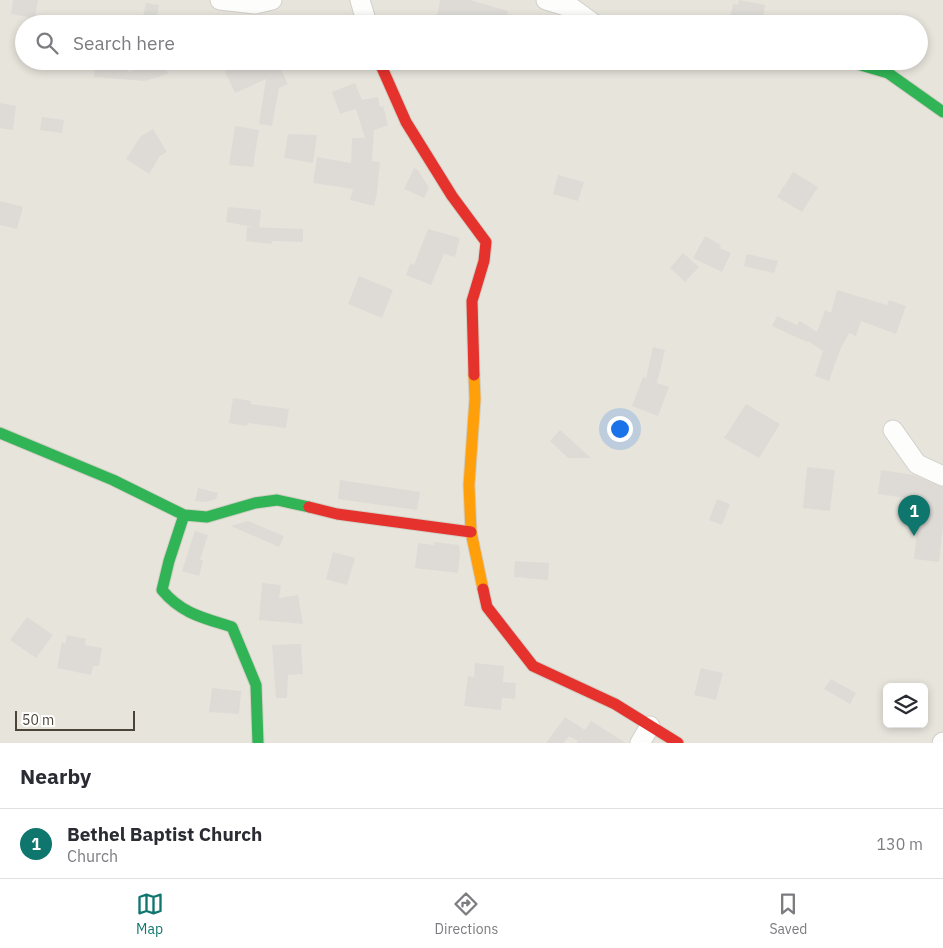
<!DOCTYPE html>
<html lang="en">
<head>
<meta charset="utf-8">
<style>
	:root { --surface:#fff; --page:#f7f7f7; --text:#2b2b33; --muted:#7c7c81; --line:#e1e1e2; --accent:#0f766e }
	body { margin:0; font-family:"IBM Plex Sans",sans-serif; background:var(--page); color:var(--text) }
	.controls { position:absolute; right:15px; bottom:15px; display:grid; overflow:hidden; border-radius:8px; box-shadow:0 2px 8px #0003 }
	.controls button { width:45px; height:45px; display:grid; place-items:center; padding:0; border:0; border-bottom:1px solid var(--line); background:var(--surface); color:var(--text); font:25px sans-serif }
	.scale { position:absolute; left:15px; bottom:12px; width:120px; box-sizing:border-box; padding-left:5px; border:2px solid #4b4439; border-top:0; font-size:14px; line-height:18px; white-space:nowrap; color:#4b4439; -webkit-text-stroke:4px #fff; paint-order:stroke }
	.you { position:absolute; left:619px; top:428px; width:18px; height:18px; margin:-12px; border:4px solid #fff; border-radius:50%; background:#1a73e8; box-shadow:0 0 0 8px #1a73e833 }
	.badge { display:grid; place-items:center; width:32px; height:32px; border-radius:50%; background:var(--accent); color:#fff; font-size:16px; font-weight:700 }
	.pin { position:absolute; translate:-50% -41px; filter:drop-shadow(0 1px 2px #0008) }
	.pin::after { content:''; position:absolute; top:26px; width:18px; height:15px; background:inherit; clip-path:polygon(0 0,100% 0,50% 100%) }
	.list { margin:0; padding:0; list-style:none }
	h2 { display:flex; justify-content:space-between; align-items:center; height:65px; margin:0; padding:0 20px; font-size:21px }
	h2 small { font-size:16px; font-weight:400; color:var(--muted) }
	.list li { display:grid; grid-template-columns:32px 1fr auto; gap:15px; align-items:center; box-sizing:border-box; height:70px; padding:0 20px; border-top:1px solid var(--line) }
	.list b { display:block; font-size:19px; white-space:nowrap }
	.list p { margin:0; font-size:16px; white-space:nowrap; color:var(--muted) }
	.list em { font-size:16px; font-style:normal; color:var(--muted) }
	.icon { flex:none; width:28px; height:28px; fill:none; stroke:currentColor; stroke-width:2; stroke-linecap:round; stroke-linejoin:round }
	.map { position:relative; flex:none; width:943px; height:743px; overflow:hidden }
	.search { position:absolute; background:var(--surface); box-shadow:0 2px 8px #0003; left:15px; right:15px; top:15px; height:55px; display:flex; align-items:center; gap:12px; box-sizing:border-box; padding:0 18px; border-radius:28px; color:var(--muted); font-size:19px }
	.sheet { height:135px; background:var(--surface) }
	nav { display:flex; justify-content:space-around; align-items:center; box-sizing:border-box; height:70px; border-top:1px solid var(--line); background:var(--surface); font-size:14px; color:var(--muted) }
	nav a { display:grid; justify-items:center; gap:2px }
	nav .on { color:var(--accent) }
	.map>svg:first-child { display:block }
	.residential { fill:#e7e4dc; fill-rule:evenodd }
	.building { fill:#dedbd6 }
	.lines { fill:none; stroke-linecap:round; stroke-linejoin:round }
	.street-casing { stroke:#d2d0cb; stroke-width:21 }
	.fast-casing { stroke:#d3cfc5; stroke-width:13 }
	.slow-casing { stroke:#d3cfc5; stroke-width:13 }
	.jam-casing { stroke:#d3cfc5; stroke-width:13 }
	.street { stroke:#fdfdfc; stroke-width:19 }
	.fast { stroke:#30b455; stroke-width:11 }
	.slow { stroke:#ff9f0a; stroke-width:11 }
	.jam { stroke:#e5322d; stroke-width:11 }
</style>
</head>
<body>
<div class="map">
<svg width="943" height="743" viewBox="0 0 943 743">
	<rect width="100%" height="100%" fill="#f4f2ee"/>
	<path class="residential" d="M0,0h943v743h-943zM24,24h895v37h-895zM887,687h37v37h-37z"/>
	<path class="building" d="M13,0h25l-3,18 -24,-4z
		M440,0h30l38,11 -4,13h-68z
		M739,0l26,5 -3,19h-33l4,-20 5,1z
		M146,3l13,2 -3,19 -14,-3z
		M95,61h34l-1,11 36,-11 4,13 -23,7 -51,-4z
		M220,61h57l11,23 -9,4 -7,38 -13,-2 7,-45 -31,14z
		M355,83l7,17 16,-3 2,10 3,-1 5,19 -14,5 -2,31 8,1 -3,31 -3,13 -24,-6 3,-11 -40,-6 4,-26 34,6 1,-25h13l-9,-29 -16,5 -8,-22z
		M0,103l16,3 -3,24 -13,-2z
		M42,117l22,3 -2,13 -22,-3z
		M235,126l24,4 -6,37 -24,-2z
		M153,129l14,23 -7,4 -11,18 -23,-15 14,-22z
		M288,134l29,1 -4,28 -29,-5z
		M414,168l4,2 11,18 -5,10 -20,-9z
		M793,172l25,15 -16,25 -25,-15z
		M558,175l26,7 -6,19 -25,-7z
		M0,201l23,6 -6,22 -17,-4z
		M228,207l33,3 -2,18 -33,-6z
		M247,227l56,2v13l-31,-1v3l-26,-3z
		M428,229l32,9 -5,19 -11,-3 -13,31 -25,-10 4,-11 4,1z
		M705,236l16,9 -1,3 11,5 -9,19 -29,-14z
		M683,253l16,14 -14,15 -15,-14z
		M747,254l31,7 -4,12 -30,-7z
		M359,276l34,14 -11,28 -34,-14z
		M837,290l50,15 2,-5 17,6 -10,28 -35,-13 -5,15 -7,-3 -9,17 -11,31 -14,-5 8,-25 -15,-10 -1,1 -35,-16 5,-10 20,9 3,-4 17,11 8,-22 6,3z
		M653,347l12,3 -8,33 12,4 -11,29 -26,-10 11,-29 3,1z
		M233,398l18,3v3l38,5 -3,19 -38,-5 -1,3 -18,-3z
		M746,404l34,20 -21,34 -35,-20z
		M560,430l31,28h-23l-18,-17z
		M807,467l28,3 -5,41 -27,-3z
		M881,470l33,5 29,12v39l-4,36 -25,-3 6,-59 -42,-6z
		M340,480l80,12 -3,18 -79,-11z
		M198,488l20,5 -2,6 -10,3 -11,-1z
		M717,499l13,5 -8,21 -13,-5z
		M248,521l36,15 -5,11 -48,-21z
		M195,531l13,4 -8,25h3l-4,16 -17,-5z
		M434,542l25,3 1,8 -2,20 -43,-5 3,-25 16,2z
		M333,552l22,6 -8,27 -21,-6z
		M515,561l34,2 -1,17 -34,-3z
		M262,583l19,2 -2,13 19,-3 5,29 -44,-4z
		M27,617l26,18 -17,23 -26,-18z
		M67,635l19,4 -1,6 17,3 -3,18h-6l-2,9 -34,-7 5,-26 3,2z
		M301,644l2,30 -15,1 -1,23h-11l-4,-53z
		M475,663l29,3 -1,16 13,1 -1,16 -13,-1 -1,12 -37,-4 4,-30 6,1z
		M701,668l22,5 -7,27 -22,-5z
		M831,679l25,14 -6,11 -26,-15z
		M212,688l29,3 -2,23 -30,-2z
		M565,717l20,13 6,-9 35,22h-50l2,-2 -9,-5 -5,7h-18z"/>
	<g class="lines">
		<g class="street-casing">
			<path id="street" d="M220,0l35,4 17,-4
				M360,0l7,24
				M546,0l26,8 22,16
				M893,430l24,34 26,12
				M640,743l10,-17
				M942,743l1,-1"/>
		</g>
		<g class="fast-casing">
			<path id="fast" d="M847,61l41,12 55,39
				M0,433l113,47 71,35 23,2 48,-14 22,-3 32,7
				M184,515l-15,46 -7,29c20,24 42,28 70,37l24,58 2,58"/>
		</g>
		<g class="slow-casing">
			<path id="slow" d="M474,375l1,24 -6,86 2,47 12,57"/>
		</g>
		<g class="jam-casing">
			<path id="jam" d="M379,61l27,61 46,74 34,46 -2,19 -12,40 2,74
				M309,507l28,7 134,18
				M483,589l4,18 46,59 82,38 63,39"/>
		</g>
		<use href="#street" class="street"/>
		<use href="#fast" class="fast"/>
		<use href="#slow" class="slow"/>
		<use href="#jam" class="jam"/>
	</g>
</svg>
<div class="controls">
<button><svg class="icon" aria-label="layers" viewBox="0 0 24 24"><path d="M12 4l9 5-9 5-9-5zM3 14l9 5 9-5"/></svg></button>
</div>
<div class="scale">50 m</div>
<div class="you"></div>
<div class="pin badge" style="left:914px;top:536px">1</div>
<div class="search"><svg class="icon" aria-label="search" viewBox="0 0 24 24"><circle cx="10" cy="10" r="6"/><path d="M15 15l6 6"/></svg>Search here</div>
</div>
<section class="sheet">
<h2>Nearby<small></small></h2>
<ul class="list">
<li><span class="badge">1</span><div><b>Bethel Baptist Church</b><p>Church</p></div><em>130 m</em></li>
</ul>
</section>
<nav>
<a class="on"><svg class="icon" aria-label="map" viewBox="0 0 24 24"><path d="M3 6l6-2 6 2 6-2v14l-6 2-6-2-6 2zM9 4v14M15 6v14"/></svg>Map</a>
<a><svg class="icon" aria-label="directions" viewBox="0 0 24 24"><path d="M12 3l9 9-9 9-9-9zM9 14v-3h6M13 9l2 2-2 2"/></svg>Directions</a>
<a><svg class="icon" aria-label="saved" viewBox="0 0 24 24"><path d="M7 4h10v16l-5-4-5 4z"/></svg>Saved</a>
</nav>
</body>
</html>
